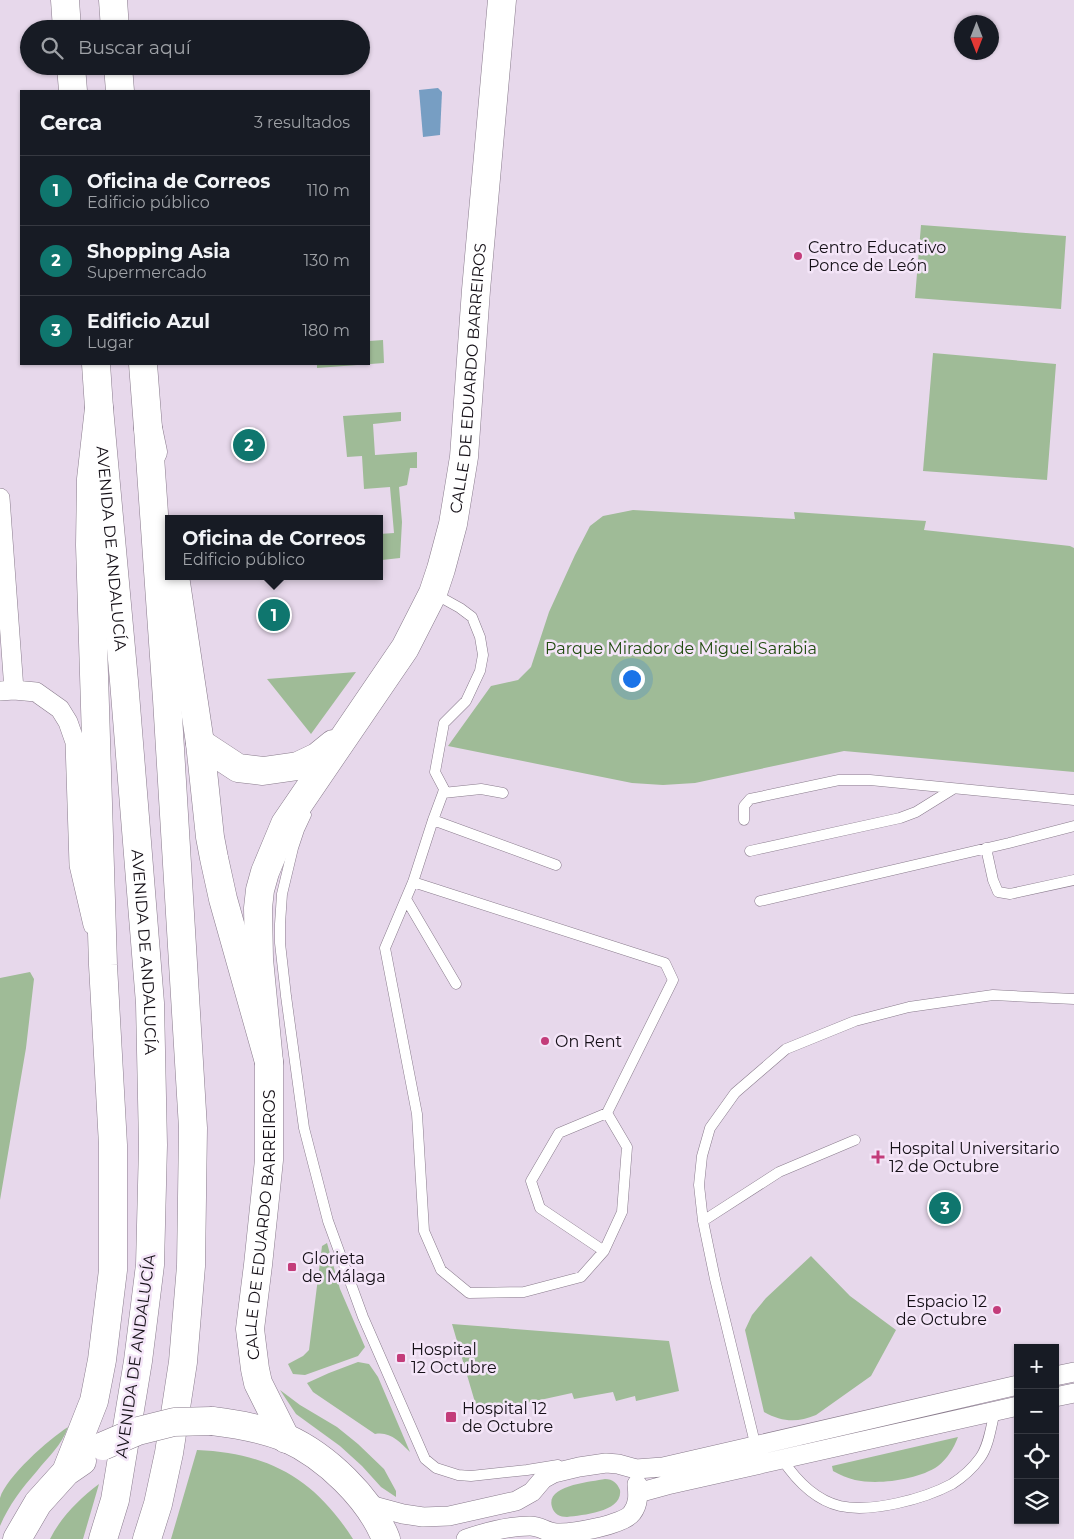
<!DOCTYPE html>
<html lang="es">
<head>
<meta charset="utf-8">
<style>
	:root { --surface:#171b24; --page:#242831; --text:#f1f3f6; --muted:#9ea1a6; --line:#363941; --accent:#0f766e }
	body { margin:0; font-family:Montserrat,sans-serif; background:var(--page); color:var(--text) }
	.controls { position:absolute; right:15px; bottom:15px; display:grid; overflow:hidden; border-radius:0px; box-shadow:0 1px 4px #0004 }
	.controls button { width:45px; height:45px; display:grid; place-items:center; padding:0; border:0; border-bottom:1px solid var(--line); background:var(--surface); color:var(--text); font:25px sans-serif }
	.compass { position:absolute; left:954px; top:15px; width:45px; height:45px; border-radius:50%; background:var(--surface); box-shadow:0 1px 4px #0004; rotate:180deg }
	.you { position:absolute; left:631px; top:678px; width:18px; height:18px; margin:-12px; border:4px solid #fff; border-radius:50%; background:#1a73e8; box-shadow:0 0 0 8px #1a73e833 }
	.badge { display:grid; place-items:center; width:32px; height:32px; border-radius:50%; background:var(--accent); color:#fff; font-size:16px; font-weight:700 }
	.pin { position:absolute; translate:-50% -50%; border:2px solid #fff; box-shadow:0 1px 5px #0006 }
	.popup { position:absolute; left:165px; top:515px; width:218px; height:65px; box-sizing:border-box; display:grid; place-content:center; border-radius:0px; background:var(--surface); filter:drop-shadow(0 1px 4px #0005); font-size:16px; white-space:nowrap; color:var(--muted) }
	.popup b { font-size:19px; color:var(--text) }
	.popup::after { content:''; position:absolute; left:50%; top:100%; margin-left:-10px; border:10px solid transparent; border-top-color:var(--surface) }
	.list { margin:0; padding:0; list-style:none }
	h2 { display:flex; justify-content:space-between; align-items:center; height:65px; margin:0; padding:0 20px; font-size:21px }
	h2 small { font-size:16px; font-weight:400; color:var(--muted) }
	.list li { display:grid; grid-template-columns:32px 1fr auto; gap:15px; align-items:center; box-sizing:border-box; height:70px; padding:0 20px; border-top:1px solid var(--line) }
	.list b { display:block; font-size:19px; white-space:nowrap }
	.list p { margin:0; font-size:16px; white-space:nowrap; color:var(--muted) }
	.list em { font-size:16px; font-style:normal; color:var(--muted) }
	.icon { flex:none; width:28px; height:28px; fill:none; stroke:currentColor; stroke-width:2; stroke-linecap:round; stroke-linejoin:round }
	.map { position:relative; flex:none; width:1074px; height:1539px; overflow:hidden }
	.search { position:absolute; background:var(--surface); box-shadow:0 1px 4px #0004; left:20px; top:20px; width:350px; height:55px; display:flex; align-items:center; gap:12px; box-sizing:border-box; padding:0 18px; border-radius:28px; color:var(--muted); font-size:19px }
	.panel { position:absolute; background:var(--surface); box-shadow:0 1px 4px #0004; left:20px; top:90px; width:350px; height:275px; border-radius:0px }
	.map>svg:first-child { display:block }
	.green { fill:#9fbb97 }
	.water { fill:#779ec3 }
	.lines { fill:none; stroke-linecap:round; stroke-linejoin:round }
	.lane-casing { stroke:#897b8c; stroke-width:11 }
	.street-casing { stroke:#897b8c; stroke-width:20 }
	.secondary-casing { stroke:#897b8c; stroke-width:29 }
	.primary-casing { stroke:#897b8c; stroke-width:29 }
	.highway-casing { stroke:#897b8c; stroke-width:29 }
	.lane { stroke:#fff; stroke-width:10 }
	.street { stroke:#fff; stroke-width:19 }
	.secondary { stroke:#fff; stroke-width:28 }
	.primary { stroke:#fff; stroke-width:28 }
	.highway { stroke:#fff; stroke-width:28 }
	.primary-bridge-casing { stroke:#897b8c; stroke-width:29; stroke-linecap:butt }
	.primary-bridge { stroke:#fff; stroke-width:28 }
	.poi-dot { fill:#c33c7a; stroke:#f4e5f8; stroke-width:2 }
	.labels { text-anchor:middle; stroke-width:5; stroke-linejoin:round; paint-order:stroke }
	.poi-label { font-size:16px; fill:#151017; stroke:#f4e5f8; text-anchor:start }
	.street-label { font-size:16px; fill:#151017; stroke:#f4e5f8 }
	.park-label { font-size:16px; fill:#214c10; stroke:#f4e5f8 }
</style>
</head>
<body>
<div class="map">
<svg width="1074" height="1539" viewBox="0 0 1074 1539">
	<rect width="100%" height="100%" fill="#e7d8eb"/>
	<path class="green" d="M921,225l145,11 -5,73 -146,-11z
		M383,340l1,23 -67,5v-4h52v-23z
		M933,353l123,11 -9,116 -124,-9z
		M401,412v9l-28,3 2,31 42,-3v16h-7l-3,17 -8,2 3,35 -2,36 -18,2 -1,-10h-2v-16l15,-1 -4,-46 -26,2 -2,-33 -15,1 -4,-41z
		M633,510l162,9 -1,-7 132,9 -2,9 146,16 4,2v224l-230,-21 -149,32 -32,2 -31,-2 -184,-37 43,-60 27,-6 13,-13 18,-55 26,-57 15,-29 13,-10z
		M356,672l-45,62 -44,-55z
		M30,972l4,7 -8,69 -26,152v-222z
		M327,1243l13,46 25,58 -7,9 -53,19 -12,-1 -5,-10 15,-8 6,-6 13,-104z
		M811,1256l39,40 46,34 -25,46 -55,39c-19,8 -34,7 -52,-3l-19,-82 7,-15 14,-17z
		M452,1324l217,17 10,50 -43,10 -1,-5 -19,5 -3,-9 -39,7 -2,-6 -78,17 -2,-4 -15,3z
		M358,1362l11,2 9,13 32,75c-10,-10 -20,-21 -35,-18l-62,-42 -6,-9 22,-10z
		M280,1390l20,15 37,22 21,17 26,25 12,22v6l-15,-10 -19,-21 -22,-20 -44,-32z
		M68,1427c-6,18 -20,30 -31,44 -15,17 -28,34 -37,55 0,-9 0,-20 0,-28 6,-21 49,-59 68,-71z
		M958,1437c-4,11 -11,22 -20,29 -20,14 -60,19 -83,14 -8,-2 -15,-5 -22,-9l-1,-5z
		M197,1450c71,3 117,28 156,89h-182z
		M605,1479c8,0 12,4 15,11 3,22 -37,25 -53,27 -7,0 -13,-3 -15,-10 -7,-22 39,-25 53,-28z
		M99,1484l-16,55h-33c11,-22 29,-40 49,-55z"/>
	<path class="water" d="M438,88l4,4 -2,43 -17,2 -4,-47z"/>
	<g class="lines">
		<g class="lane-casing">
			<path id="lane" d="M433,593l27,15 12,9 8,20 3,18 -3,16 -14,30 -22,22 -9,49 9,17 -1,4
				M503,793l-22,-4 -38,4 -10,27 -20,62 -28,66 32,166 7,117 17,39 28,23 55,-1 57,-15 23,-26 18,-39 5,-65 -20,-34
				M306,815l-7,15 -6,18 -11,46 -2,30v19l6,53 18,132 24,93 35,96 62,142 11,9 22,7 13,1 56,-6 31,-5
				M433,820l123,45
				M744,820v-14l6,-7 89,-19h31l204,20
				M986,848l7,32 5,12 12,2 64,-14
				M750,851l150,-33 16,-6 37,-23
				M413,882l252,81 8,17 -66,133 -48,20 -28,48 9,27 64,43
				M406,899l50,85
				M760,901l249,-58 65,-17
				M703,1221l76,-49 76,-32
				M752,1447l2,-8 -39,-160 -12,-58 -4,-36 3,-29 8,-28 25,-35 51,-44 69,-28 54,-14 84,-12 81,4
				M782,1459c14,21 33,41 58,47 31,7 84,-7 112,-22 11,-7 20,-15 28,-26 9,-12 11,-32 15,-47"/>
		</g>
		<g class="street-casing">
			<path id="street" d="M0,498l14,192
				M0,691l14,-1 22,2 24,17 8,13 7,20 4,123 14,60
				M1055,1376l19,-4
				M1055,1397l19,-4
				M638,1494l7,-3 22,-6 351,-79
				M366,1504l37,10 20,3 26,-1 67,-15 16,-9 11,-13 11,-6 25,-6 27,-4 12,1 18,5 27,-2 355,-82
				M466,1539c20,-7 44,-13 64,-13 10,0 16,6 26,7 15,1 68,-8 76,-20 7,-9 6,-19 5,-29"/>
		</g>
		<g class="secondary-casing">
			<g id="secondary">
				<path d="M200,743l38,25 25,3 35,-5 19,-9 16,-13"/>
				<path id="s1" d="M286,1439l-28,-56 -3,-14 -5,-40 8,-64 11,-105v-98l-10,-103 -1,-51 2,-18 5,-18 20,-48 120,-176 28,-55 8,-24 12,-45 11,-67 12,-167 26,-290"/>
			</g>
		</g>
		<g class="primary-casing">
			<path id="primary" d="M65,0l2,29
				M113,0l2,29
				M71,66l2,25
				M118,66l2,25
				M143,364l5,64 5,24
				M175,576l25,167 10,94 4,21 9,41 46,163
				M212,1421c25,3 50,7 74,17 40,18 84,60 100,101
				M66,1472l28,-71 8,-41 11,-90v-125l-10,-180 -13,-420 1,-66 8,-71 -3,-44
				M17,1539l21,-36 28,-31 16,-11"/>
		</g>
		<g class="highway-casing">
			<g id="highway">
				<path id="s2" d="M99,408l25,273 26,322 3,142 -3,120 -12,96 -23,139 -12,39"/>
				<path d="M147,1539l11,-35 11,-51 14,-91 8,-96 2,-138 -26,-429 -19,-271"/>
			</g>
		</g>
		<use href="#lane" class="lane"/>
		<use href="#street" class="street"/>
		<use href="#secondary" class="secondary"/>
		<use href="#primary" class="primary"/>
		<use href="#highway" class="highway"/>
		<g class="primary-bridge-casing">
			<path id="primary-bridge" d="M103,1446l35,-15 36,-9 38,-1"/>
		</g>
		<use href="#primary-bridge" class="primary-bridge"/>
	</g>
	<g class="poi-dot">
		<circle cx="798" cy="256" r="5"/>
		<circle cx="545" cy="1041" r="5"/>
		<path d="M875.5 1149.5h5v5h5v5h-5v5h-5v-5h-5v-5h5z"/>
		<rect x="287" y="1262" width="10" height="10" rx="2.5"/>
		<circle cx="997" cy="1310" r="5"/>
		<rect x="396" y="1353" width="10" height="10" rx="2.5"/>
		<rect x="445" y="1411" width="12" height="12" rx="2.5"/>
	</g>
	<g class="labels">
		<g class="poi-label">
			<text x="808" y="253">Centro Educativo<tspan x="808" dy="18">Ponce de León</tspan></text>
			<text x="555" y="1047">On Rent</text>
			<text x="889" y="1154">Hospital Universitario<tspan x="889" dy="18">12 de Octubre</tspan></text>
			<text x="302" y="1264">Glorieta<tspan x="302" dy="18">de Málaga</tspan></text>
			<text x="987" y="1307" text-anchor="end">Espacio 12<tspan x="987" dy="18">de Octubre</tspan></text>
			<text x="411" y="1355">Hospital<tspan x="411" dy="18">12 Octubre</tspan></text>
			<text x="462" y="1414">Hospital 12<tspan x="462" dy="18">de Octubre</tspan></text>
		</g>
		<g class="street-label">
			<text dy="6" stroke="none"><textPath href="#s1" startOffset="1122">CALLE DE EDUARDO BARREIROS</textPath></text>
			<text dy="6" stroke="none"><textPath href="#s2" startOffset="141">AVENIDA DE ANDALUCÍA</textPath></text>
			<text dy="6" stroke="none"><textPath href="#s2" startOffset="546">AVENIDA DE ANDALUCÍA</textPath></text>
			<text dy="6" stroke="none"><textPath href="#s1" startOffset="222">CALLE DE EDUARDO BARREIROS</textPath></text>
			<text transform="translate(135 1356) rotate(-82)" y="6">AVENIDA DE ANDALUCÍA</text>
		</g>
		<g class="park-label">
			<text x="681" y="654">Parque Mirador de Miguel Sarabia</text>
		</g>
	</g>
</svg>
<div class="controls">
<button>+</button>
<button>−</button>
<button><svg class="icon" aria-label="locate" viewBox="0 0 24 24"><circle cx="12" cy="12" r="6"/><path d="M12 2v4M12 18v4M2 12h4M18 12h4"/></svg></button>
<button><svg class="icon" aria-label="layers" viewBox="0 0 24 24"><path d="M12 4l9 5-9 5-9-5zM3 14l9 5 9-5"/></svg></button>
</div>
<svg class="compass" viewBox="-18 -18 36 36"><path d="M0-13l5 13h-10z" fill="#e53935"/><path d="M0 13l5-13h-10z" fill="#9ea1a6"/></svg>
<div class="you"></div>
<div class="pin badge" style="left:274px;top:615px">1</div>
<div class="popup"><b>Oficina de Correos</b>Edificio público</div>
<div class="pin badge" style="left:249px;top:445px">2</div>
<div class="pin badge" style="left:945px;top:1208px">3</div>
<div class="search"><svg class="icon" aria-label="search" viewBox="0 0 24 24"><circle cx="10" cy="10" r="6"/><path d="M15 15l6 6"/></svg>Buscar aquí</div>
<section class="panel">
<h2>Cerca<small>3 resultados</small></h2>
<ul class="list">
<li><span class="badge">1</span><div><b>Oficina de Correos</b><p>Edificio público</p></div><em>110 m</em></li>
<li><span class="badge">2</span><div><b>Shopping Asia</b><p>Supermercado</p></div><em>130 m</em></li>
<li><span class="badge">3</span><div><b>Edificio Azul</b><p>Lugar</p></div><em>180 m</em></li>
</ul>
</section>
</div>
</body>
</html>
